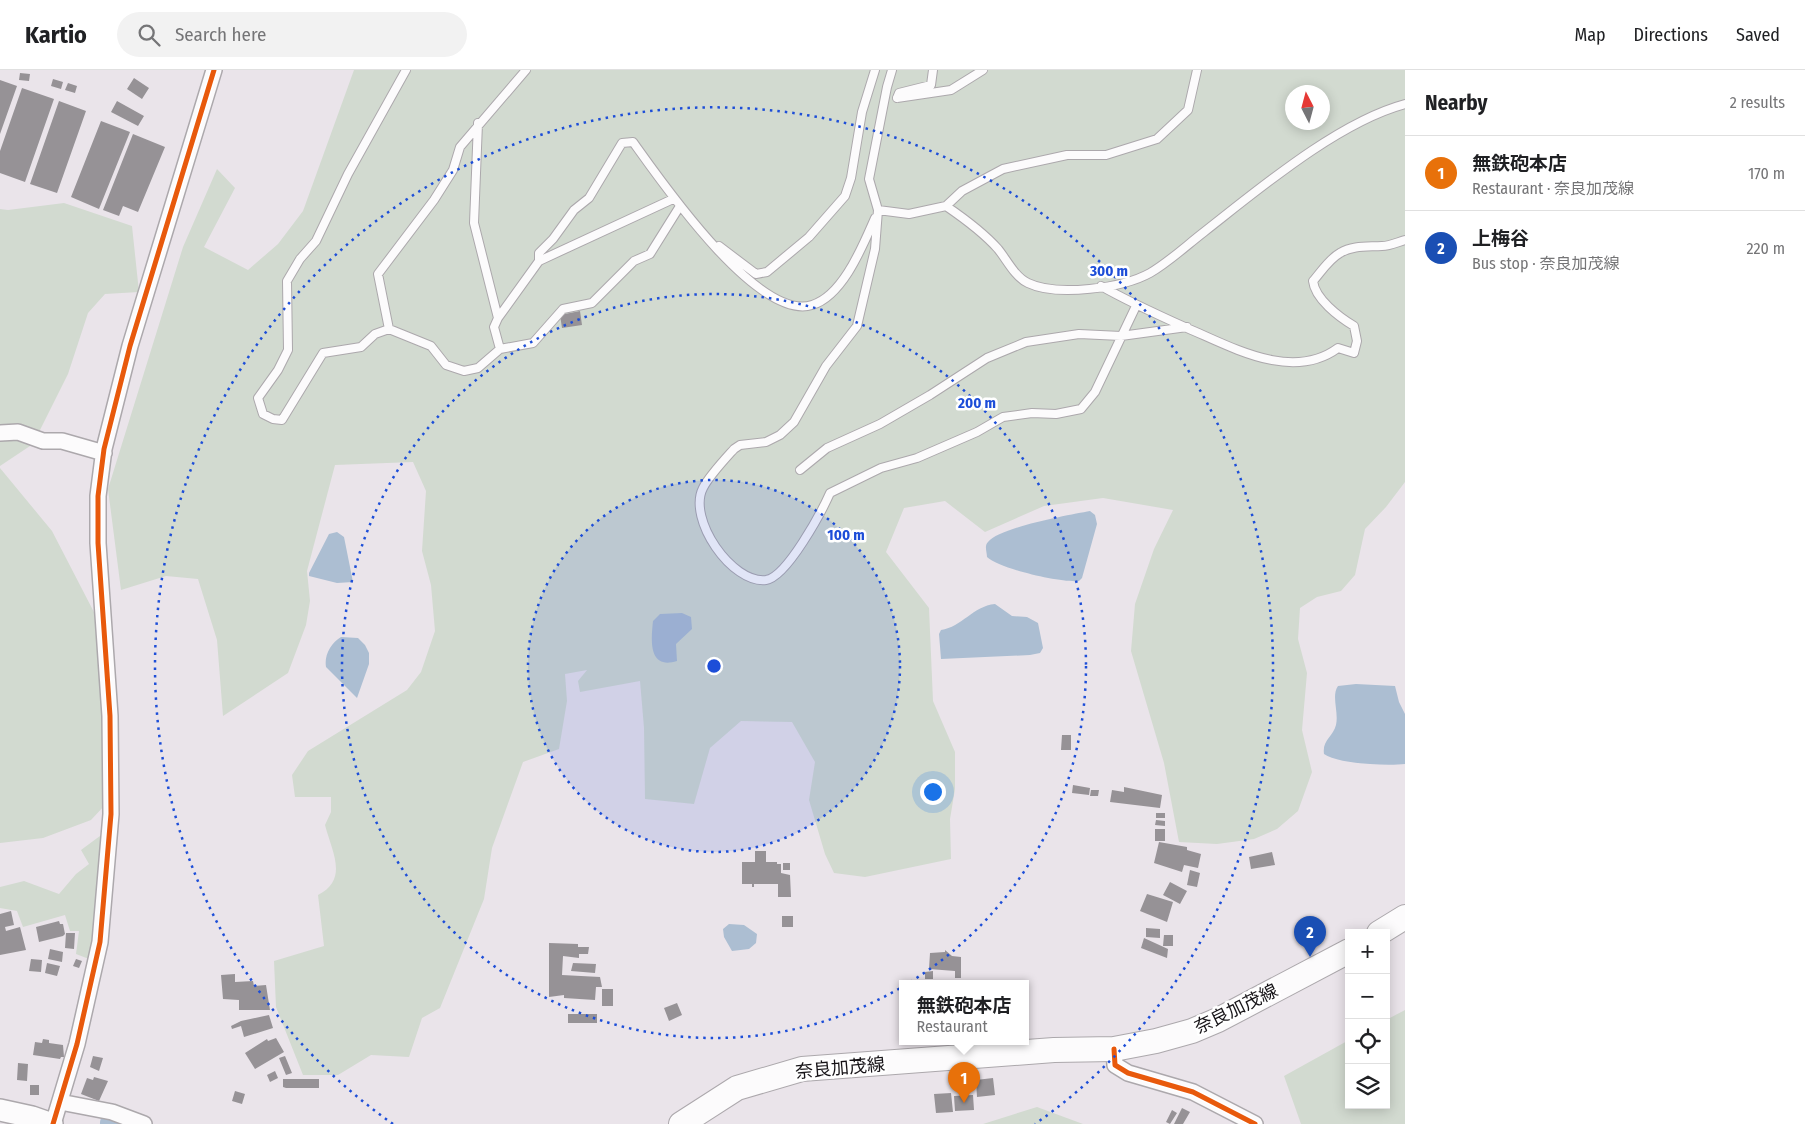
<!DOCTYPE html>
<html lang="en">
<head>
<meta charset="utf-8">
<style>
	:root { --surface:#fff; --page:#f2f2f2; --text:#202124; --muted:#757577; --line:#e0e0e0; --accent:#7c3aed }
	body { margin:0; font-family:"Fira Sans Condensed","Noto Sans JP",sans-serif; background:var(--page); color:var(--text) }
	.controls { position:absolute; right:15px; bottom:15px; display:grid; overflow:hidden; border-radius:0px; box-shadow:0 2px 12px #0003 }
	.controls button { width:45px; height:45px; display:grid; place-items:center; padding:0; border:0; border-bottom:1px solid var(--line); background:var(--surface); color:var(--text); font:25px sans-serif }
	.compass { position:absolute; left:1285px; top:15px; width:45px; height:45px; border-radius:50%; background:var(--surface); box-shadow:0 2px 12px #0003; rotate:354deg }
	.you { position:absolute; left:932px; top:721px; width:18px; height:18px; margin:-12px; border:4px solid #fff; border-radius:50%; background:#1a73e8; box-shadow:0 0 0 8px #1a73e833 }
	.badge { display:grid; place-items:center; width:32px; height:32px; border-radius:50%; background:var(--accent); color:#fff; font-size:16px; font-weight:700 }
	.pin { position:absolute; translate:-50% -41px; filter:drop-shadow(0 1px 2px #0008) }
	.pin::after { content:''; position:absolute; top:26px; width:18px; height:15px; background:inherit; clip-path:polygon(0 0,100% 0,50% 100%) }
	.popup { position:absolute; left:899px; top:910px; width:130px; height:65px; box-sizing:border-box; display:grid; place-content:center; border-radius:0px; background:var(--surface); filter:drop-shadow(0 1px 4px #0005); font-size:16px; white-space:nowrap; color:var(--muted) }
	.popup b { font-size:19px; color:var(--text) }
	.popup::after { content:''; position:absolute; left:50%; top:100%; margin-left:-10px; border:10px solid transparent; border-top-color:var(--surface) }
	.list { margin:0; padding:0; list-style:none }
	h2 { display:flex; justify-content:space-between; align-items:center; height:65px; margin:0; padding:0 20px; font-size:21px }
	h2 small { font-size:16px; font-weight:400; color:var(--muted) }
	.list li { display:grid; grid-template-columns:32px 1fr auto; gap:15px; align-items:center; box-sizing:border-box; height:75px; padding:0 20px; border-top:1px solid var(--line) }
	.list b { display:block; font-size:19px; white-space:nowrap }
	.list p { margin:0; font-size:16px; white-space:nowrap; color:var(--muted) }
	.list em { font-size:16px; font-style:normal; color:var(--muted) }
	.icon { flex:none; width:28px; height:28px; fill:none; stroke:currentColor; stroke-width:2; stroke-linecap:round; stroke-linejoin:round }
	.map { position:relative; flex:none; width:1405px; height:1054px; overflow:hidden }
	header { display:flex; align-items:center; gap:30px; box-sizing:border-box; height:70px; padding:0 25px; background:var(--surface); border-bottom:1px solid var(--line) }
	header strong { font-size:24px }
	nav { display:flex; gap:28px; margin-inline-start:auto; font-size:18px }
	.search { width:350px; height:45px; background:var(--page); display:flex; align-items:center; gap:12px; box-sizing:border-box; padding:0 18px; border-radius:28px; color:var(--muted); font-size:19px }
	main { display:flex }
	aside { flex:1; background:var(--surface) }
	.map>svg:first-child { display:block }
	.green { fill:#d2dad0; fill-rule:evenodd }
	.water { fill:#acbed2 }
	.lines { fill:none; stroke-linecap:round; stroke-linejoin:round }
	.river { stroke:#acbed2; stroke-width:22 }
	.building { fill:#969296 }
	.lane-casing { stroke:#aca8ac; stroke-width:10 }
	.street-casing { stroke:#aca8ac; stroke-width:18 }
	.secondary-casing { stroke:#aca8ac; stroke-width:24 }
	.primary-casing { stroke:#aca8ac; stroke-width:26 }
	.lane { stroke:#fcfbfc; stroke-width:8 }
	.street { stroke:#fcfbfc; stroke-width:15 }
	.secondary { stroke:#fcfbfc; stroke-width:21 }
	.primary { stroke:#fcfbfc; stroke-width:24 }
	.cycleway-casing { stroke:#fff; stroke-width:8 }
	.cycleway { stroke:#e8590c; stroke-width:5 }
	.ring { fill:none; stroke:#1d4ed8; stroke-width:2.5; stroke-dasharray:2.5 5 }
	.labels { text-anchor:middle; stroke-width:5; stroke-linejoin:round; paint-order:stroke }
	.street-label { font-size:18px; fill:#161317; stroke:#fff }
	.centre { fill:#1d4ed8; stroke:#fff; stroke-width:2.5 }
	.ring-label { font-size:15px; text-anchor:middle; font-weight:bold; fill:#1d4ed8; stroke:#fff; stroke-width:5; stroke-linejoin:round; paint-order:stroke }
</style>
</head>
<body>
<header>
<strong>Kartio</strong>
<div class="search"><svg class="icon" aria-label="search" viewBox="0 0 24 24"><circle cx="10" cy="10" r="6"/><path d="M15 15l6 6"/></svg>Search here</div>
<nav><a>Map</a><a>Directions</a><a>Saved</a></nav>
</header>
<main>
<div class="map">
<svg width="1405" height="1054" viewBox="0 0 1405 1054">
	<rect width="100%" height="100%" fill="#eae4ea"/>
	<path class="green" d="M354,0h1051v412l-19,25 -21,22 -10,46 -14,16 -24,6 -17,11 -2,31 9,34 -5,57 10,42 -14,39 -21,18 -23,10 -37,5 -38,-2 -15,-79 -33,-112 4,-47 19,-55 19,-39 -70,-12 -59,8 -59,26 -40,-31 -41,7 -18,44 43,56 4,93 22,51v37l-5,30 1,40 -86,18 -31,-4 -9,-19 -16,-54 6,-38 -23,-40 -51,-1 -31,27 -16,56 -49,-5 -1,-71 -4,-47 -60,11 -2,-11 9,-11 -22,4 2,27 -8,48 -36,13 -31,86 -8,51 -44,109 -18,10 -13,39 -38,-2 -33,20h-35l-27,-68 -2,-46 50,-15 -6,-51c31,-16 14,-43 7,-70l6,-13v-15h-36l-3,-22 16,-24 99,-61 14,-18 14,-41 -4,-46 -9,-34 4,-60 -13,-29 -78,3 -28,106 3,30 -4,24 -18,48 -65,43 -6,-76 -19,-61 -32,-3 -45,14 -13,-101 75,-242 34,-78 18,19 -31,59 44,23 30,-26 25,-33zM1292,22h30v30h-30z
		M64,133l68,23 7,66 -34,2 -17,19 -20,61 -35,70 -33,22v-257l8,1z
		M0,398l52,63 45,87 7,109 1,78 -14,15 -48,18 -43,5z
		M104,763l-3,59 -12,67 -13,-5 3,-23h-9l-5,-16 -42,12 -6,-16 -17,-3v-21l24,-6 35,13 17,-20 13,-10 -8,-14z
		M1405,940v114h-104l-17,-48 65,-36v65h37v-85z
		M1037,1037l46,17h-100z"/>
	<path class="water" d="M1090,441l5,4 2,9 -15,54 -3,3c-18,2 -79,-12 -92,-24 0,-5 -3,-11 1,-15 12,-15 81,-27 102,-31z
		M337,462l7,5 9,45 -16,1 -28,-7v-3l20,-39z
		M995,534l17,12 15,1 11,6 5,25 -3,5 -10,2 -89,4 -2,-25 2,-4c21,-3 32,-24 54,-26z
		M682,543l9,4 1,12 -16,15 1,17c-29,9 -26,-21 -24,-40l7,-7z
		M341,567l17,1 7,7 4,8v11l-12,34 -31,-31c-2,-12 5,-24 15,-30z
		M1356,614l39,2 4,16 6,12v50c-18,2 -67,0 -81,-10 -2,-14 9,-17 12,-29 3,-13 -5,-29 2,-39z
		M729,854l15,1 13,9 -1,9 -7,6 -17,2 -8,-14 -1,-8z"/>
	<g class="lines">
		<path class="river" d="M111,1053l3,1"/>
	</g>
	<path class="building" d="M20,3l10,1 -1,7 -10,-1z
		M134,8l15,10 -7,11 -15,-10z
		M53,9l10,3 -2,7 -10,-3z
		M0,10l17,6 -17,48z
		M68,13l9,3 -2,7 -10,-3z
		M22,18l32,11 -29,83 -25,-9v-22z
		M59,31l27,10 -29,82 -27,-9z
		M117,31l27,15 -6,10 -27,-14z
		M101,51l29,11 -31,77 -28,-12z
		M133,64l32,13 -27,65 -15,-6 -4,10 -16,-6z
		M580,241l2,14 -20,3 -2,-13z
		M1062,665h9v15h-10z
		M1073,715l17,3 -1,7 -17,-2z
		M1124,717l38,8 -2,13 -50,-6 2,-12 12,2z
		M1091,720h8l-1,6h-8z
		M1156,743h9v5h-9z
		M1156,750l9,1v5l-10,-1z
		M1155,759h10v12h-10z
		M1159,772l28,5v3l14,4 -3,14 -14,-3 -2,7 -28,-9z
		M755,781h11v11h11v2h4v9l9,2 1,22h-13v-13h-24v3h-2v-3h-10v-22h13z
		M1272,782l3,13 -24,4 -2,-12z
		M783,793h7v7h-7z
		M1190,800l10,3 -3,14 -10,-2z
		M1170,812l17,9 -7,13 -17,-9z
		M1147,824l26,8 -6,20 -27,-11z
		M11,841l3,14 -9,2 1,4 14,-4 6,23 -26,5v-41z
		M782,846h11v11h-11z
		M59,851l1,3h3l2,10 -2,2 -24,6 -3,-15z
		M1146,858l14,1v9l-14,-1z
		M66,863h9l-1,16 -9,-1z
		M1164,865h9v11h-10z
		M1144,868l24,11 -1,9 -26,-10z
		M549,873l29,1v3h11l-1,7h-9v4l-16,-2 -1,19 38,2 2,10h-6l-1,13 -31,-2v-3l-15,2z
		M50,879l13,3 -1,10 -14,-3z
		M945,880l7,6 9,1v21h-6v-7l-26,-2 1,-16 15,-1z
		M31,889l11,1 -1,12 -12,-1z
		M76,889l6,2 -3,7 -6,-2z
		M47,893l13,3 -3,10 -12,-3z
		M573,893l23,1 -1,9 -24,-2z
		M933,901v8h-8v-7z
		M235,904v8l18,-1 1,5 12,-1 4,25h-31v-10l-16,-1 -2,-24z
		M957,911v3h-18l-1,-2z
		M602,919h11v17h-11z
		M677,933l5,12 -13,6 -5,-13z
		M568,944h29v9h-29z
		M269,945l4,13 -29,9 -3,-11 -9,3 -1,-3 10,-5z
		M276,968l8,14 -29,17 -10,-16 22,-14 1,2z
		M43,969l6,1v3l14,2 1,12h-3l-1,2 -27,-4 2,-13 7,1z
		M93,986l10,2 -4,13 -9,-4z
		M285,986l7,17 -6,2 -7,-17z
		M18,993l10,1 -1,17 -10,-1z
		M275,1001l3,7 -8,4 -3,-7z
		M94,1007l14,4 -9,20 -18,-7 6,-16 6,2z
		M993,1008l2,17 -18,2 -1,-17z
		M283,1009h36v9h-33l-3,-1z
		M30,1015h9v10h-9z
		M235,1021l10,3 -3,10 -10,-3z
		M951,1023l2,19 -17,1 -2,-19z
		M973,1025l1,15 -19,1 -1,-15z
		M1182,1038l8,4 -7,12h-9z
		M1172,1040l5,3 -7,11 -4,-2z"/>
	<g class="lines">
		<g class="lane-casing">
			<path id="lane" d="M892,0l-5,17 -18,92 9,31 -3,39 -18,77 -31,40 -32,56 -14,13 -14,7 -26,3 -6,4c-9,10 -25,27 -31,39 -16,31 29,96 63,92 21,-3 56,-69 64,-87l51,-25 36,-10 60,-26 26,-15 29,-4 24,1 25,-5 14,-17 41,-86
				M897,28l54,-8 32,-20
				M897,28l2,-5 32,-8 2,-15
				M478,53l-4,100 24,95 41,-57v-8l14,-14 21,-29 15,-12 33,-55 11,-1c28,39 125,180 179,163 31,-9 51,-60 63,-87
				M946,136l16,-15 41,-22 64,-14h39l51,-16 31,-29 9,-40
				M878,140l31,4 37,-8c19,13 37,26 52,43 9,11 17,28 30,34 29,14 95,5 122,-10 19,-11 37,-28 54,-41 55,-43 134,-110 201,-128
				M719,176l37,28 11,-2 42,-35 36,-41 6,-18 11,-66 13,-42
				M539,191l134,-62
				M1101,216c28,16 57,29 86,42 45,19 105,54 151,20l16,5 3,-12 -3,-15c-15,-9 -39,-27 -41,-45 8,-9 16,-22 27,-28 13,-8 28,-6 42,-7 8,0 16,-4 23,-6
				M498,248l-4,9 6,22 -22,19 -14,3 -18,-6 -15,-19 -42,-17 -11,-55 56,-74 19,-30 7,-23 66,-77
				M389,259l-14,5 -14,13 -38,6 -41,67 -9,-1 -10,-5 -5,-16 20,-28 10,-20 -1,-69 13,-22 16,-18 32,-67 58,-104
				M500,279l33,-6 30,-34 29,-6 42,-42 16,-7 30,-48
				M800,400l27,-22 53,-24 50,-29 57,-37 39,-16 53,-8 42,2 66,-9"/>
		</g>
		<g class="street-casing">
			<path id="street" d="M0,363l18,-1 25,9h19l42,12
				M1114,979l1,16 13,8 65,19 62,32
				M60,1032l52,10 32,12
				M53,1054l24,-80 23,-102 11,-128 -1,-98 -12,-173v-47l6,-47 26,-103 84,-276"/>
		</g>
		<g class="secondary-casing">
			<path id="secondary" d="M0,1040l32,7 20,7"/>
		</g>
		<g class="primary-casing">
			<path id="primary" d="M1379,863l26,-16
				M681,1054l56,-36 65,-19 252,-19 60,-1 42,-8 36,-10 26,-11 131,-69"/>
		</g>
		<use href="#lane" class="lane"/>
		<use href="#street" class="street"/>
		<use href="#secondary" class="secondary"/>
		<use href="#primary" class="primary"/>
		<g class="cycleway-casing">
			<path id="cycleway" d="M1114,979l1,16 13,8 65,19 62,32
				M53,1054l24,-80 23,-102 11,-128 -1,-98 -12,-173v-47l6,-47 26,-103 84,-276"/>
		</g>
		<use href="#cycleway" class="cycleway"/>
	</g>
	<circle cx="714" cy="596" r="186" fill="#1d4ed8" fill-opacity=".12"/>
	<g class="ring">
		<circle cx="714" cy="596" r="186"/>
		<circle cx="714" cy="596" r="372"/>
		<path d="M393 1054A559 559 0 1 1 1035 1054"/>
	</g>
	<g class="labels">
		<g class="street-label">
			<text transform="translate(1236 939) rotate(-26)" y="6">奈良加茂線</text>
			<text transform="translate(840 998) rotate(-5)" y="6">奈良加茂線</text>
		</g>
	</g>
	<circle cx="714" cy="596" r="8" class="centre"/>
	<g class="ring-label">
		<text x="1109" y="206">300 m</text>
		<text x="977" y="338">200 m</text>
		<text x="846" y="470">100 m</text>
	</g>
</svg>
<div class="controls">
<button>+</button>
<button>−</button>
<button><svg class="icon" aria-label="locate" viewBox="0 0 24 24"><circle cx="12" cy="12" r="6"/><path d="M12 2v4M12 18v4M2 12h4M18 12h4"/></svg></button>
<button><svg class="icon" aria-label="layers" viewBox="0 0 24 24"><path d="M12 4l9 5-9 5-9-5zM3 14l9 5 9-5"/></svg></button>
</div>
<svg class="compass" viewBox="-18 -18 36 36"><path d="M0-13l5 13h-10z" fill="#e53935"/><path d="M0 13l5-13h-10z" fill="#757577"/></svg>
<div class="you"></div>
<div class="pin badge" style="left:964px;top:1033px;background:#e8710a">1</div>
<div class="popup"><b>無鉄砲本店</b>Restaurant</div>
<div class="pin badge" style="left:1310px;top:887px;background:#1a4fb4">2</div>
</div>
<aside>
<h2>Nearby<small>2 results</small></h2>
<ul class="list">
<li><span class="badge" style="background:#e8710a">1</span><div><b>無鉄砲本店</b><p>Restaurant · 奈良加茂線</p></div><em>170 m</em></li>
<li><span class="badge" style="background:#1a4fb4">2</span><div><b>上梅谷</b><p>Bus stop · 奈良加茂線</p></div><em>220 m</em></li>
</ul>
</aside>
</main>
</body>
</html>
